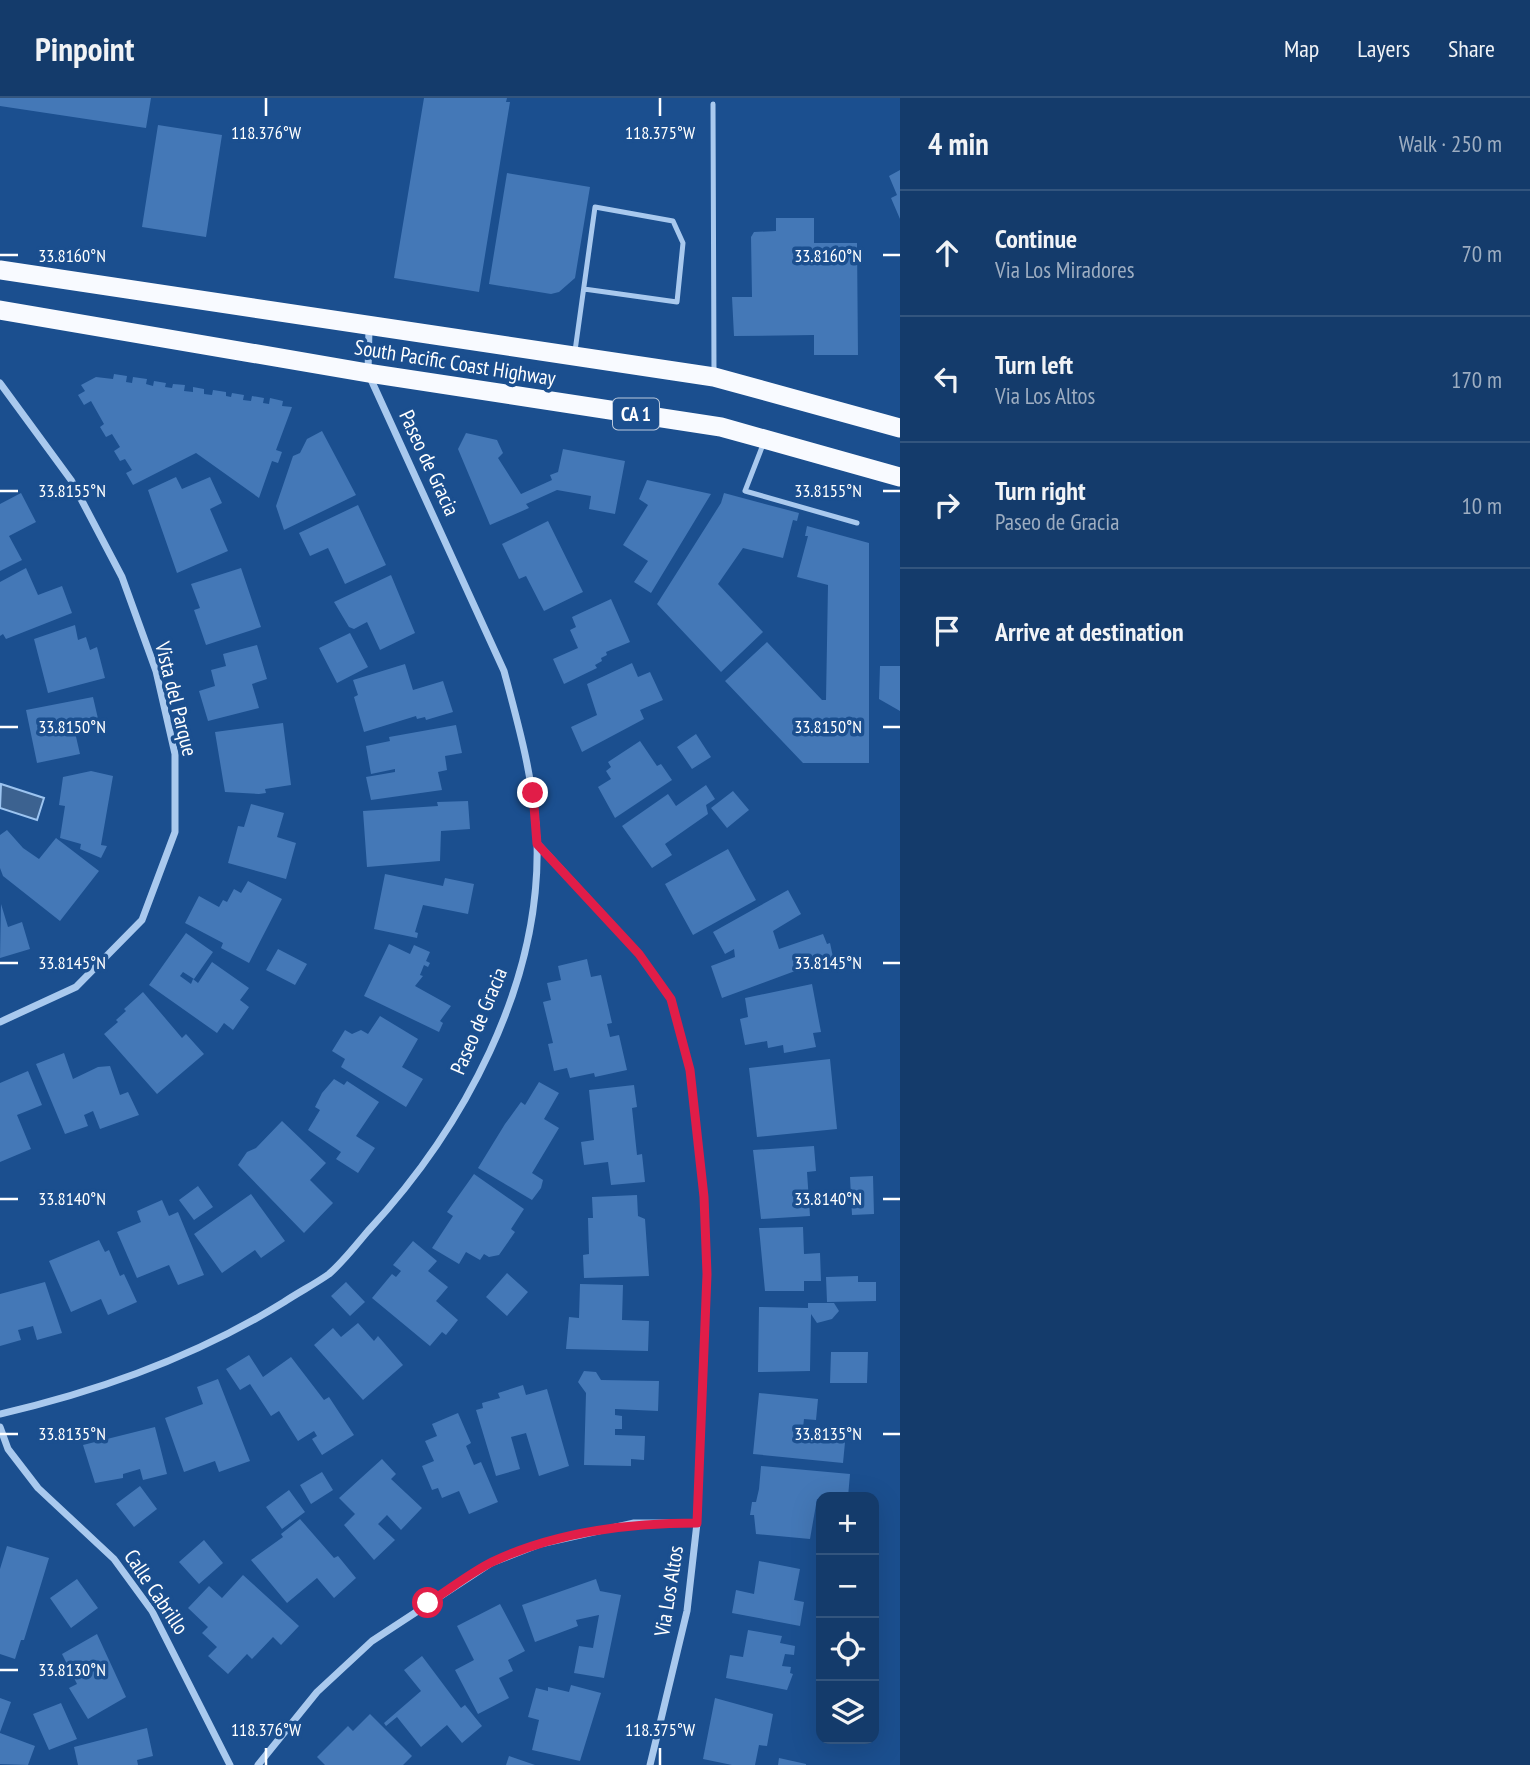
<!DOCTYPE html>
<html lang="en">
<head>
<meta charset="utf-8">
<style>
	:root { --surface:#143b6b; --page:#214673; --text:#f1f3f6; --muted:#9dadc1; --line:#33557e }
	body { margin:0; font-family:"PT Sans Narrow",sans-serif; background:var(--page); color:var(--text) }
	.controls { position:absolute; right:21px; bottom:21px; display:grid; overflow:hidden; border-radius:14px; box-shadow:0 7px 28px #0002 }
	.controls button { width:63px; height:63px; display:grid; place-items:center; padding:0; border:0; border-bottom:2px solid var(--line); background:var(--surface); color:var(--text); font:35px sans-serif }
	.stop { position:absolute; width:21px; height:21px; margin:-16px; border:5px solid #e11d48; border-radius:50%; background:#fff }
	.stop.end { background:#e11d48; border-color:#fff; box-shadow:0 2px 7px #0008 }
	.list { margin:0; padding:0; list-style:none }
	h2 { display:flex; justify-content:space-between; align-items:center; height:91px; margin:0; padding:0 28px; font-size:30px }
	h2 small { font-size:23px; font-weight:400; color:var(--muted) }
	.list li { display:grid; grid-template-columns:46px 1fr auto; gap:21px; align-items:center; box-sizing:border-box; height:126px; padding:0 28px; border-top:2px solid var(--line) }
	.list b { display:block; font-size:26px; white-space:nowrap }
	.list p { margin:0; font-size:23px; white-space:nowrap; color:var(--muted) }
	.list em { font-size:23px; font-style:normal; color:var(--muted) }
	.icon { flex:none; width:38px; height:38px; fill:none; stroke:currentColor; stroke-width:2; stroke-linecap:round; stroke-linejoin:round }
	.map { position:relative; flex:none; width:900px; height:1667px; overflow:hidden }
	header { display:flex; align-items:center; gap:42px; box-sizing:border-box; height:98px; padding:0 35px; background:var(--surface); border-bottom:2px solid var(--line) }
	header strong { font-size:33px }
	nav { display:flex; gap:38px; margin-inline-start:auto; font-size:24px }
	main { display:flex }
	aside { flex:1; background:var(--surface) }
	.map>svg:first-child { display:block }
	.water { fill:#3c6290; stroke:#9cc4f0; stroke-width:2 }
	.building { fill:#4478b7 }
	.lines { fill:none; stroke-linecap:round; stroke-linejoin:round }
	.service { stroke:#a9c9ee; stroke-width:5 }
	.minor { stroke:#a9c9ee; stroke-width:7 }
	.trunk { stroke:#f8faff; stroke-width:19 }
	.route { stroke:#e11d48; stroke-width:9 }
	.ticks { fill:none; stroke:#fff; stroke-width:2.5 }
	.labels { text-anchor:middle; stroke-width:7; stroke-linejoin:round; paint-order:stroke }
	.shield { fill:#1b4f8f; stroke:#bbcadd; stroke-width:2 }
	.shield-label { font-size:19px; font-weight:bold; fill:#fff }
	.street-label { font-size:21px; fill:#fff; stroke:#1b4f8f }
	.ticks-label { font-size:18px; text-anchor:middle; fill:#fff; stroke:#1b4f8f; stroke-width:7; stroke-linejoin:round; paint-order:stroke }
</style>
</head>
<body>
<header>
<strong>Pinpoint</strong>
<nav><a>Map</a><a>Layers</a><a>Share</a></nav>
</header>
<main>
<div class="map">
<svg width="900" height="1667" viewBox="0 0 900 1667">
	<rect width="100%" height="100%" fill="#1b4f8f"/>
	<path class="water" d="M1,686l43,14 -7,22 -37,-12z"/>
	<path class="building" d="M0,0h151l-5,30 -146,-22z
		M424,0h83l-1,4h4l-31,190 -85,-14z
		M158,27l64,10 -16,102 -64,-10z
		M900,72v49l-9,-21 6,-3 -8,-19z
		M507,75l83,14 -15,91 -16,14 -8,2 -62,-10z
		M776,120h38v25h43l1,112h-44v-20l-80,1 -2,-39h20l-1,-60 3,-5 22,-1z
		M114,276l13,2 -1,6 6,1 1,-6 14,2 -1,5 7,2 1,-5 12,2 -1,4 7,1 1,-4 12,1 -1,6 9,1v-5l11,2v5l8,1 1,-5 13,2v4l5,1 1,-4 12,2 -1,5 8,1 1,-5 12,2 -1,5 6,1 1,-6 13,3 -1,5 10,1 -16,43 6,2 -4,11 -6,-2 -13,37 -63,-45 -63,32 -7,-12 6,-3 -7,-11 -5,2 -6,-10 6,-4 -8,-13 -6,3 -6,-10 4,-3 -13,-23 -7,4 -6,-10 7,-4 -4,-6 15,-8 17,2z
		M322,333l34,64 -72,35 -8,-24 17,-50 7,-3 7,-14z
		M466,335l31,7 6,13 -5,5 23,36 31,-14 -2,-5 8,-3 5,-23 62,12 -10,53 -26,-5 2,-13 -34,-6 -31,14 3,4 -39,17 -32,-76z
		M176,379l6,12 28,-12 12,26 -12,6 18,42 -51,22 -29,-83z
		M647,382l64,14 -60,99 -17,-11 14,-21 -25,-16 25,-40 -9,-6z
		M21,395l15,29 -27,14 13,24 -22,11v-67z
		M724,395l75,20 -2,8 -4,-1 -10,38 -40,-10 -25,36 45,48 -42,40 -64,-68 64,-101z
		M358,407l28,60 -41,19 -17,-36 -18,8 -11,-23z
		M548,423l35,71 -39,19 -18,-35 -7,3 -17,-35z
		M807,428l62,17v220h-66l-78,-82 42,-39 55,58h4l2,-115 -31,-8 11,-41h-3z
		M26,470l12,27 24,-9 10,27 -66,26 -3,-5 -3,2v-54z
		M241,470l20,59 -55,18 -12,-35 6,-2 -9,-24z
		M391,477l24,58 -35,17 -13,-28 -13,7 -5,-2 -15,-25z
		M611,501l19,43 -24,10 1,3 -6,3 1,3 -7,4 2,3 -33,16 -11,-25 25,-11 -8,-18 6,-3 -4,-10z
		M75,527l3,15 8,-3 4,13 7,-3 8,31 -57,15 -14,-54z
		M350,535l18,34 -31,16 -18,-35z
		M257,547l10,34 -15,5 7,24 -51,13 -9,-30 16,-5 -4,-16 15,-4 -3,-12z
		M632,565l6,14 12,-5 13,28 -23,10 4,9 -62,33 -11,-25 26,-12 -10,-31z
		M405,566l8,26 30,-9 10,31 -27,8 -1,-3 -8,2 -1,-3 -52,16 -10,-35 4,-2 -5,-15z
		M880,568h20v45l-21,-12z
		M93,599l6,26 -25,5 6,26 -43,9 -11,-53z
		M283,625l8,62 -26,4 1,4 -7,1 -34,-2 -10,-60z
		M456,627l6,28 -17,3 2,14 -9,2 4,18 -71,10 -5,-23 29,-5v-3l-24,5 -5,-28 24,-5 -1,-4z
		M696,636l15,23 -19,12 -15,-22z
		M640,643l17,25 4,-2 11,16 -57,38 -17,-31 13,-8 -5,-8 5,-4 -3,-5z
		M91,673l22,5 -12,69 6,1 -6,12 -21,-9 1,-5 -21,-6 5,-32 -6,-1 4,-28z
		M706,687l9,14 -9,6 2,9 -43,30 7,11 -20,13 -30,-42 46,-32 8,12z
		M733,693l16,19 -22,18 -16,-20z
		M468,703l2,28 -29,2 -1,30 -73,6 -4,-56 75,-5 -1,-4z
		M251,706l33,9 -7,24 19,6 -10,36 -58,-16 10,-37 6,1z
		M7,732l16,18 16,11 17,-21 43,33 -39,50 -57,-45 -3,-8v-33z
		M728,751l28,51 -63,35 -28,-51z
		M385,776l58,12 2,-8 29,6 -6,30 -45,-9 -8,27 3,1 -1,5 -43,-9z
		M248,783l34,18 -33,64 -28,-15 2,-5 -38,-20 14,-27 20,11 4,-7 4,2 7,-13 7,4z
		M788,792l13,24 -28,17 6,18 44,-15 4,10 3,-1 3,14 -111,41 -11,-32 24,-9 -1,-8 -9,5 -12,-22z
		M1,806l7,23 14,-5 8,27 -30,9z
		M186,835l27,19 -19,27 -11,-7 -3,4 11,8 2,-5 5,4 14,-21 37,26 -9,12 9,7 -16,23 -9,-7 -7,10 -68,-48z
		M389,846l21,10 4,-9 16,7 -4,9 4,2 -2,4 -4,-2 -4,10 3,1 -8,10 36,20 -11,15 3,2 -4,9 -75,-36z
		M278,851l29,15 -12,21 -29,-15z
		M587,861l4,18 10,-2 11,48 -5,1 3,13 9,-2 8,35 -32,7 -1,-4 -24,5 -3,-10 -13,3 -6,-27 5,-1 -10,-41 8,-2 -4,-17 14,-3 -3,-14z
		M812,886l9,48 -8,1 3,14 -32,6 -1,-8 -15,3 -1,-7 -22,4 -5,-26 8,-2 -3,-19z
		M143,894l39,46 4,-4 18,20 -47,40 -53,-60 14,-12 -2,-2 10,-9 -2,-2z
		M380,918l38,23 -16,28 21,12 -17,28 -65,-40 4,-8 -13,-8 13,-21 7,4 9,-4 7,4z
		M64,955l9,26 25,-12 12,-1 10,29 8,-3 11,23 -39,14 -7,-18 -9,4 4,11 -23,8 -29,-70z
		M830,961l7,70 -80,8 -8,-69z
		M28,973l14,34 -25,10 14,34 -31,13v-79z
		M334,981l10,6 3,-4 32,21 -23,34 19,12 -17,25 -22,-14 5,-7 -33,-22 12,-20 -5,-3 7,-14z
		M539,984l20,11 -15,26 15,9 -27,45 11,7 -2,8 -9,12 -54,-32 27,-44 16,-22 4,3z
		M634,987l3,22 -5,1 5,47 5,-1 3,28 -34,3 -3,-23 -24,3 -3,-23 13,-2 -5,-50z
		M282,1023l44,42 -16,17 23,23 -29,30 -66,-68 9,-13 9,-4z
		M814,1048l2,25 -9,1 3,44 -49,3 -8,-69z
		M474,1076l50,35 -13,20 4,3 -16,23 -10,2 -5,-3 -4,6 -14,-8 -7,12 -27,-16 21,-32 -6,-4z
		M873,1078l1,38 -22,1 -2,-38z
		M198,1088l15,21 -19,13 -15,-20z
		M251,1096l34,47 -24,17 -6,-8 -33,23 -28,-39z
		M637,1097l1,21 7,3 4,57 -65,2 -1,-23 6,-1 -1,-36h5l-1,-21z
		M162,1102l7,16 9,-4 26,63 -26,10 -9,-20 -32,13 -20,-46 24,-10 -4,-11z
		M803,1129l1,27 16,-1 1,28h-17v10h-39l-6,-63z
		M99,1142l6,12 4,-2 11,26 4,-2 13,28 -29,13 -7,-16 -30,13 -22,-51z
		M413,1143l24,20 -9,10 20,16 -12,14 22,19 -12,15 -4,-3 -12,14 -58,-48 20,-24 4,3 5,-6 -8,-6z
		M507,1175l21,19 -21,24 -21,-19z
		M858,1178v6h18v19l-49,1 -1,-25z
		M45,1184l17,51 -25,7 -4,-14 -15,4 3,10 -21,6v-52z
		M346,1184l19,20 -15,14 -19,-20z
		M580,1186l43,1 -1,35 27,1 -1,30 -82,-2 3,-32 10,1z
		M808,1205h26l5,8 -7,8 -15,4 -6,-9 -1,57 -52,1 1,-65 49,1z
		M358,1225l16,18 4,-5 25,29 -40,35 -49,-55 19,-17 8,9z
		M831,1254h37l-1,31h-37z
		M249,1257l14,22 28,-20 33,43 5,-3 25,38 -32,20 -10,-16 5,-3 -3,-5 -16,10 -19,-30 -8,5 -21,-32 -10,6 -14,-21z
		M584,1273l12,1 5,8 58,1 -1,30 -43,-2v6l7,1v13h-7v6l30,1 -1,24 -13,-1v7l-47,-1 2,-72 -8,-11z
		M218,1281l32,82 -31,11 -4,-11 -31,11 -19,-54 38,-14 -6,-17z
		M523,1287l3,10 21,-6 22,77 -30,10 -13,-43 -15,4 9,32 -24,7 -20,-66 7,-2 -1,-5 18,-5 -2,-5z
		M759,1295l59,6 -2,21 -12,-1 -1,9 43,4 -3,31 -90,-9z
		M458,1315l13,30 -5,3 8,19 7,-3 17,40 -29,12 -10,-23 -17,7 -4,-10 -6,2 -10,-24 12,-5 -9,-20 12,-5 -5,-12z
		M155,1329l12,47 -24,6 -3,-11 -17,5v4l-28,5 -12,-38z
		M382,1361l14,15 -5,5 31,29 -21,22 -14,-15 -9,9 17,16 -21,20 -30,-35 11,-11 -16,-16z
		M761,1368l89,8 -2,23 -31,2 -7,40 -54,-5 -2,-19h-4l2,-13h4l3,-13z
		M322,1374l11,18 -22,14 -11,-19z
		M140,1388l17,23 -23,18 -18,-23z
		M289,1392l16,22 -23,17 -16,-22z
		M300,1421l34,39 4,-2 18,22 -22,20 -17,-20 -30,25 -36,-43 32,-23 -2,-3z
		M204,1442l19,23 -24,21 -20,-22z
		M7,1448l42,12 -25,82h-3l-6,19 -15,-5v-85z
		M759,1463l41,8 -6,31 10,2 -4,24 -68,-13 4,-23 18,4z
		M243,1477l56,51 -18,19 -8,-8 -21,22 -5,-5 -19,20 -20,-18 9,-9 -15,-14 6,-6 -20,-19 21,-22 13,12z
		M77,1481l21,29 -27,20 -21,-30z
		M596,1481l4,12 21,4 -17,83 -30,-5 5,-27 14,2 6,-33 -23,5 2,6 -43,16 -13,-37z
		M500,1506l25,47 -17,9 5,11 -14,7 10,20 -31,16 -23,-44 19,-10 -17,-34z
		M748,1532l34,6 -2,7 15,3 -1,9 -9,-1 -3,12 9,1 -1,6 3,1 -6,16 -61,-12 4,-23 13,2z
		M97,1536l29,63 -38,22 -19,-31 8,-4 -15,-30z
		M422,1558l39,52 4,-3 17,21 -20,17 -15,-18 -26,22 -24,-30 -11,9 -2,-3 37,-32 -17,-21z
		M571,1587l30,8 -21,68 -48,-11 7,-30 -11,-3 8,-29 12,3v-4l21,5z
		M0,1600l11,4 -11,30z
		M715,1600l58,16 -6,32 -8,-1 -4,20h-23l-29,-6z
		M61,1605l16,36 -28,11 -16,-36z
		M370,1616l42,42 -9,9h-78l-8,-8 31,-31 5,5z
		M147,1630l6,28 -16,4 1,5h-60l-4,-18z
		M0,1635l35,13 -7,19 -28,-1z
		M509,1658l26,9h-29z
		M779,1660l27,6v1h-28z"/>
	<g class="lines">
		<path class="service" d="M713,6l1,269
			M575,253l20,-144 78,14 10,22 -6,59 -93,-13
			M764,344l-19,49 112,32"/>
		<path class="minor" d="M0,285l71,97 51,97 34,94 19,83v78l-33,88 -66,67 -76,35
			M537,745l102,111 32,45 19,71 14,127 3,77 -10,249 -10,88 -37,154
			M0,1316c100,-23 197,-58 284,-112 15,-10 31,-18 45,-28 14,-12 27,-29 39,-43 95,-102 173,-246 169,-389 -2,-58 -18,-115 -33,-171l-136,-298 1,-45
			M0,1329l8,22 30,39 76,71 38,52 78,154
			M258,1667l59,-73 55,-51 119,-78 49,-19 94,-21h63"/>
		<path class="trunk" d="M0,172l714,107 186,51
			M0,212l368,63 353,54 179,50"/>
	</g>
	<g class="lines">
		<path class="route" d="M428,1505c21,-13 42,-30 64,-41 63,-30 136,-39 205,-39l10,-249 -3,-77 -14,-127 -19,-71 -32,-45 -102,-110 -4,-51"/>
	</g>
	<path class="ticks" d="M266,0v18M660,0v18M0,157h18M883,157h17M0,393h18M883,393h17M0,629h18M883,629h17M0,865h18M883,865h17M0,1101h18M883,1101h17M0,1336h18M883,1336h17M0,1572h18M266,1650v17M660,1650v17"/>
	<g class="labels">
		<rect class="shield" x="613" y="300.5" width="46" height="31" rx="5"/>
		<g class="shield-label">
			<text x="636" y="323">CA 1</text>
		</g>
		<g class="street-label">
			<text transform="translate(455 265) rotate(9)" y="7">South Pacific Coast Highway</text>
			<text transform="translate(429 365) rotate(65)" y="7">Paseo de Gracia</text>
			<text transform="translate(176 601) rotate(76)" y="7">Vista del Parque</text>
			<text transform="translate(479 923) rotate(-67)" y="7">Paseo de Gracia</text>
			<text transform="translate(669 1493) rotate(-81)" y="7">Via Los Altos</text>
			<text transform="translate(156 1494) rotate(56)" y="7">Calle Cabrillo</text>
		</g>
	</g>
	<g class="ticks-label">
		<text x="266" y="41">118.376°W</text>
		<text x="660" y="41">118.375°W</text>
		<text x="72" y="164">33.8160°N</text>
		<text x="828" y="164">33.8160°N</text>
		<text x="72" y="399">33.8155°N</text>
		<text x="828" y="399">33.8155°N</text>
		<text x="72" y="635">33.8150°N</text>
		<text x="828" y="635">33.8150°N</text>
		<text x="72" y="871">33.8145°N</text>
		<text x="828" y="871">33.8145°N</text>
		<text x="72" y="1107">33.8140°N</text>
		<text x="828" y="1107">33.8140°N</text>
		<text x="72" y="1342">33.8135°N</text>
		<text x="828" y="1342">33.8135°N</text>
		<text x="72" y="1578">33.8130°N</text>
		<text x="266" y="1638">118.376°W</text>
		<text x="660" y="1638">118.375°W</text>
	</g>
</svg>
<div class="controls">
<button>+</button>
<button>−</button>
<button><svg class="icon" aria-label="locate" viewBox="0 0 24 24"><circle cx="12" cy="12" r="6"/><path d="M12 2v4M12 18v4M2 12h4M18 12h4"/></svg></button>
<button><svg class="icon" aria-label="layers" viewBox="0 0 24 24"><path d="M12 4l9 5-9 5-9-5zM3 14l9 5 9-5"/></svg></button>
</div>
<div class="stop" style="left:428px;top:1505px"></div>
<div class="stop end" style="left:533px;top:695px"></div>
</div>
<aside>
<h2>4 min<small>Walk · 250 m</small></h2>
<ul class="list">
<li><svg class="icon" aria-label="ahead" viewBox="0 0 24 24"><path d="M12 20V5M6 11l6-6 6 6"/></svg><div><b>Continue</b><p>Via Los Miradores</p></div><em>70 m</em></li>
<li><svg class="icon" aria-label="left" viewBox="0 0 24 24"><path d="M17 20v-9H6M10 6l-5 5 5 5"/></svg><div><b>Turn left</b><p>Via Los Altos</p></div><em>170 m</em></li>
<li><svg class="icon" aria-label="right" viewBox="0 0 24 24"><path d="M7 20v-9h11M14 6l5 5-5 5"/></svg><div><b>Turn right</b><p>Paseo de Gracia</p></div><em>10 m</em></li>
<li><svg class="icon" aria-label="arrive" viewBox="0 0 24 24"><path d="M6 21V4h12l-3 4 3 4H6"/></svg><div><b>Arrive at destination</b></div></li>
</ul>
</aside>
</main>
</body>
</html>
